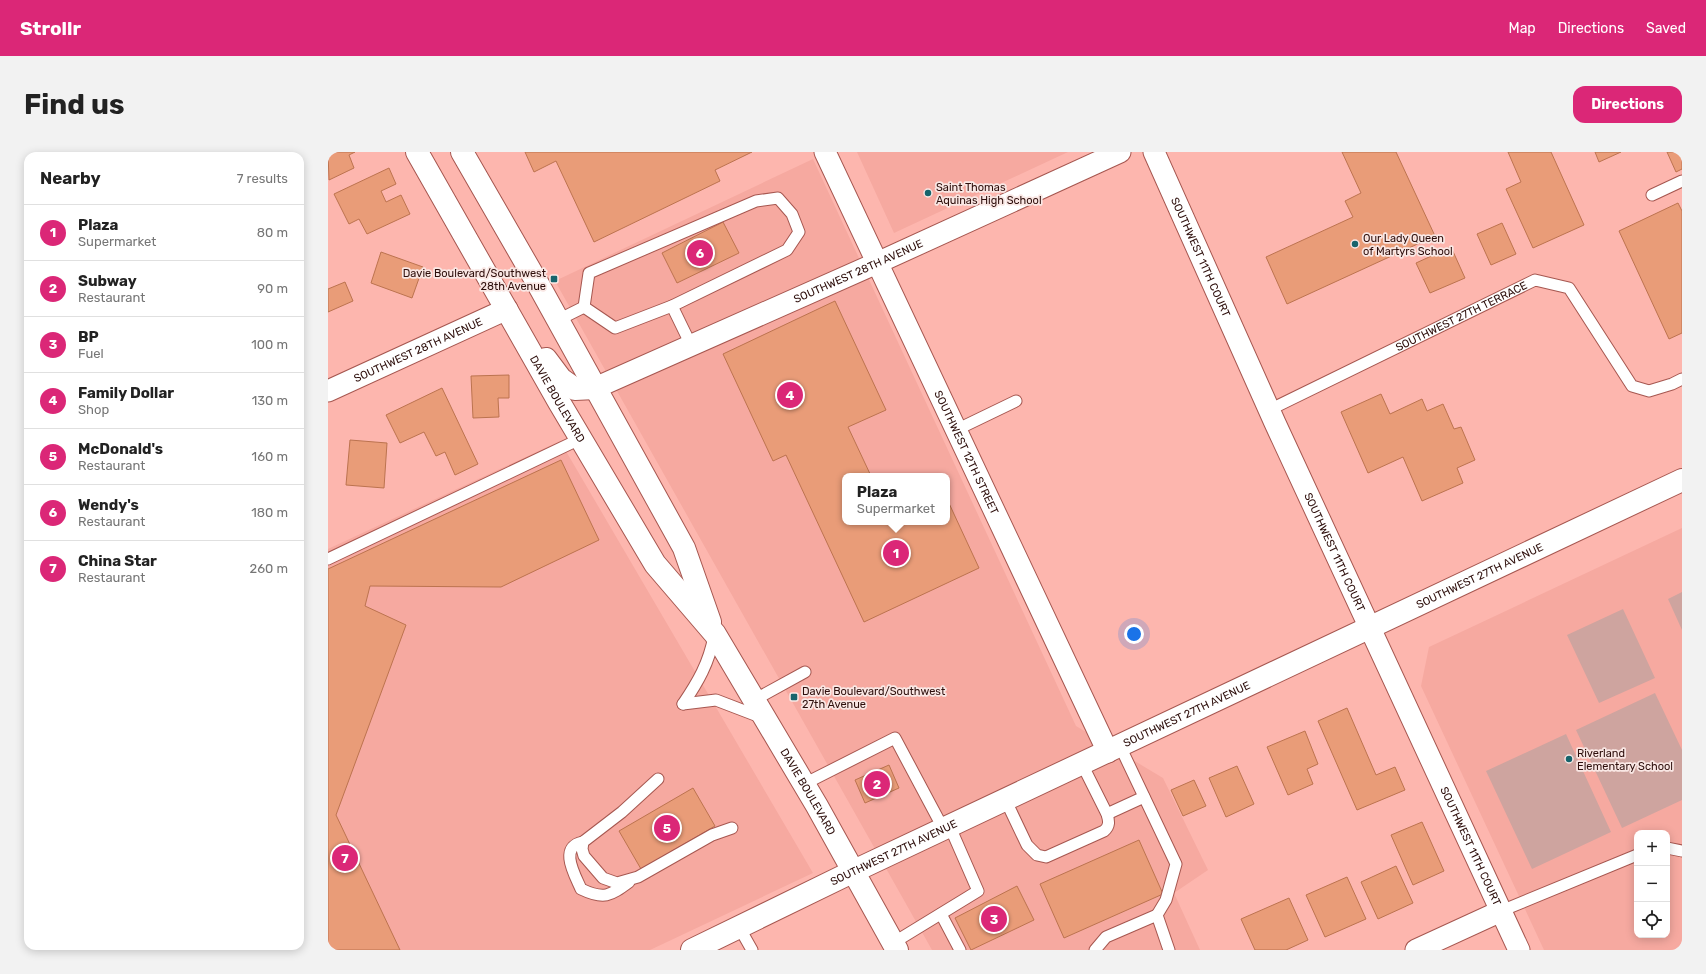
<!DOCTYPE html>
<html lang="en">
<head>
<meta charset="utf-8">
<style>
	:root { --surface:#fff; --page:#f2f2f2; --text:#222; --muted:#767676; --line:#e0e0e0; --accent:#db2777 }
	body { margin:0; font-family:Rubik,sans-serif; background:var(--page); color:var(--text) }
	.controls { position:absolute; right:12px; bottom:12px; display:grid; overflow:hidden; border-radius:8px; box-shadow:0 2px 10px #0003 }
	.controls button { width:36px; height:36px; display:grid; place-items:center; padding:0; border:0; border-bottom:1px solid var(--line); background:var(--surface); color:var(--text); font:20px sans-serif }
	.you { position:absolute; left:806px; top:482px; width:14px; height:14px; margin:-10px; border:3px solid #fff; border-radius:50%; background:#1a73e8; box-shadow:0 0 0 6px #1a73e833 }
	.badge { display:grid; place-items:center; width:26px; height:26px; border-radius:50%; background:var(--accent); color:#fff; font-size:13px; font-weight:700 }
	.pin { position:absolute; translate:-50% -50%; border:2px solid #fff; box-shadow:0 1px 4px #0006 }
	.popup { position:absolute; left:514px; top:321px; width:108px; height:52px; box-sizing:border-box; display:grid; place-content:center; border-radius:8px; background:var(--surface); filter:drop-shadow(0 1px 3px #0005); font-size:13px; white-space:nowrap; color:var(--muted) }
	.popup b { font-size:15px; color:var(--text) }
	.popup::after { content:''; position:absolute; left:50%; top:100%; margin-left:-8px; border:8px solid transparent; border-top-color:var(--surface) }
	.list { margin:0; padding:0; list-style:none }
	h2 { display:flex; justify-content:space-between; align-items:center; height:52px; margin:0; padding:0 16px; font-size:17px }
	h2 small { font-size:13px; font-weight:400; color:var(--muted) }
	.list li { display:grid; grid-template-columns:26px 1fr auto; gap:12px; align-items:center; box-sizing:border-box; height:56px; padding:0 16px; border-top:1px solid var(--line) }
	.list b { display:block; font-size:15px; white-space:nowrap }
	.list p { margin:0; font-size:13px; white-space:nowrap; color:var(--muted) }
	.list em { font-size:13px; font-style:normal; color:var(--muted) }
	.icon { flex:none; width:22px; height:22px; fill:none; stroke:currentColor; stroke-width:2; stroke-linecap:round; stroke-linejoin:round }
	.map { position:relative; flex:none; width:1354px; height:798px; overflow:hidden; border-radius:12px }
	header { display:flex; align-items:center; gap:24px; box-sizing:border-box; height:56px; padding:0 20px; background:var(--accent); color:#fff }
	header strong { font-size:19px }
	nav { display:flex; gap:22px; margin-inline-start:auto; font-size:14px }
	.intro { display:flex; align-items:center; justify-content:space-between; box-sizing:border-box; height:96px; padding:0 24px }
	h1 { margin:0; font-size:28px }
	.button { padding:10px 18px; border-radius:12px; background:var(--accent); color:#fff; font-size:14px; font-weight:700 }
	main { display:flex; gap:24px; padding:0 24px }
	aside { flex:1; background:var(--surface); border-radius:12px; box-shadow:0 2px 10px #0003 }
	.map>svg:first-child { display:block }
	.built { fill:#f6a9a0; fill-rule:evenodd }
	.park { fill:#cea49f }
	.building { fill:#e99c78; stroke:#bc734f }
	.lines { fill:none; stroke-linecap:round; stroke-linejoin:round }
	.service-casing { stroke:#a65750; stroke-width:13 }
	.minor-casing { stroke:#a65750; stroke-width:23 }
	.tertiary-casing { stroke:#a65750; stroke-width:24 }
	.secondary-casing { stroke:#a65750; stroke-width:24 }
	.service { stroke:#fff; stroke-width:11 }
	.minor { stroke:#fff; stroke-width:21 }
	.tertiary { stroke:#fff; stroke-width:22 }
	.secondary { stroke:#fff; stroke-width:22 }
	.poi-dot { fill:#16646c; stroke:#f9e7e4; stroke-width:1.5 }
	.labels { text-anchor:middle; stroke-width:3.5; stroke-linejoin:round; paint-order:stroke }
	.poi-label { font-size:11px; fill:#2d0e0b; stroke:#f9e7e4; text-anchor:start }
	.street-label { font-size:11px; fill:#2d0e0b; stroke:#f9e7e4 }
</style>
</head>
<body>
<header>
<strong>Strollr</strong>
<nav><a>Map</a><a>Directions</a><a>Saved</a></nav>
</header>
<div class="intro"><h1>Find us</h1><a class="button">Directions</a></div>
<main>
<aside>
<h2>Nearby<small>7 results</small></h2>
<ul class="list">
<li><span class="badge">1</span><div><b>Plaza</b><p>Supermarket</p></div><em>80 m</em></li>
<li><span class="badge">2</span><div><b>Subway</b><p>Restaurant</p></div><em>90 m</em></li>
<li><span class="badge">3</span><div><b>BP</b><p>Fuel</p></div><em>100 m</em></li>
<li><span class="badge">4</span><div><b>Family Dollar</b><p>Shop</p></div><em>130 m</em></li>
<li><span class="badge">5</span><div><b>McDonald's</b><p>Restaurant</p></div><em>160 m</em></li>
<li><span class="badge">6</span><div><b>Wendy's</b><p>Restaurant</p></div><em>180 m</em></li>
<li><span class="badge">7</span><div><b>China Star</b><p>Restaurant</p></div><em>260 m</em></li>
</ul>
</aside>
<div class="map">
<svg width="1354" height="798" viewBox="0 0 1354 798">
	<rect width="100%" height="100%" fill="#fdb6ae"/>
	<path class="built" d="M529,0h211l-174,81z
		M485,7l263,567 87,52 45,92 -34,23 26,57h-268l-377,-669zM517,324h102v46h-102z
		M232,289l253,432 -163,77h-322v-401z
		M1354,376v422h-138l-123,-264 8,-39zM1309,681h30v102h-30z"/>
	<path class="park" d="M1354,440v38l-14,-31z
		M1295,457l32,69 -56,25 -32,-68z
		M1327,541l27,57v50l-60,28 -46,-98z
		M1238,582l45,98 -79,37 -46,-98z"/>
	<path class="building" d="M0,0h27l-6,3 5,13 -25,12z
		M197,0h227l-37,18 5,11 -126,61 -38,-81 -22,11z
		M1014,0h54l39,84 -148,68 -21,-47 87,-40 -8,-16 16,-8z
		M1180,0h43l33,73 -51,23 -27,-59 15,-7z
		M1267,0h26l-22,10z
		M1339,0h15v17l-6,3z
		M61,16l7,16 -15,7 5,11 15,-7 9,19 -43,20 -8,-15 -10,5 -15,-30z
		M1350,51l4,8v122l-13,6 -50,-108z
		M395,70l16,31 -62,30 -15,-30z
		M1174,71l14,31 -25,11 -14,-31z
		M1123,95l14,31 -35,15 -14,-30z
		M53,100l42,15 -11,31 -41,-15z
		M17,130l8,19 -25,11v-23z
		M507,149l51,109 -38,17 23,49h-26v46h102v-23l32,69 -115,54 -78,-167 -13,6 -50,-107z
		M181,223v23h-11l1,19 -26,1 -2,-42z
		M114,236l36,76 -23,11 -10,-23 -9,4 -12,-24 -24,11 -14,-28z
		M1053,242l9,20 32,-15 5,12 16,-7 11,25 7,-2 14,33 -18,8 6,15 -41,18 -19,-44 -35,16 -27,-61z
		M22,288l37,3 -3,45 -38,-3z
		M233,308l38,80 -98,47 -131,-1 -5,20 41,19 -70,190 64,135h-72v-381z
		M1019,556l29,67 19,-8 10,23 -48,20 -39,-89z
		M977,579l13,33 -11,5 6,15 -25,11 -21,-48z
		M561,613l10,23 -34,15 -10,-23z
		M909,614l17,38 -28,13 -17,-39z
		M866,628l12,26 -23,10 -12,-26z
		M365,636l22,38 -74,43 -22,-38z
		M1094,670l22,49 -31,14 -22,-50z
		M811,688l24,54 -99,44 -24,-54z
		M1068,714l17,37 -35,16 -17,-37z
		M1019,725l19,42 -41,18 -19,-42z
		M689,734l17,34 -63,30 -16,-32z
		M961,746l19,42 -22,10h-31l-14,-31z"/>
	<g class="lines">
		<g class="service-casing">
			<g id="service">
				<path d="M1324,43l30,-14"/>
				<path d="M450,46l14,16 7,18 -12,18 -115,56 -57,22 -31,-21 5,-34 167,-72z"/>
				<path d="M344,154l19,39"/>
				<path d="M230,168l26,-13"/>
				<path id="s1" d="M941,258l266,-130 34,8 63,98 17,5 23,-7 10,-5"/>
				<path d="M628,278l60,-29"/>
				<path d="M0,407l252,-120"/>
				<path d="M426,548l51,-28"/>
				<path d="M355,552l33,-4 47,18"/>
				<path d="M355,552c15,-22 26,-41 31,-68"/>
				<path d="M792,594l56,118 -10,36 -9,15"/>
				<path d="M330,627l-36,33 -39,30 -1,7 2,7 19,22 14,5 21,-6 74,-42 20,-7"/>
				<path d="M476,632l91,-46 49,92"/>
				<path d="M678,649l21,44 10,10 9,2 58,-26c6,-5 5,-10 3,-17l-25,-50"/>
				<path d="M779,662l37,-17"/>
				<path d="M255,690c-25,5 -8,33 -2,47 23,11 29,7 48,-7"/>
				<path d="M1339,696l15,3"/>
				<path d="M1173,759l136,-56"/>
				<path d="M613,762l19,36"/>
				<path d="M411,775l13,23"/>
				<path d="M565,791l85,-52 -28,-64"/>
				<path d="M767,798l11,-13 51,-22 12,35"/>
			</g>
		</g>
		<g class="minor-casing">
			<g id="minor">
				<path id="s2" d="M497,0l283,600"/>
				<path id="s3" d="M826,0l121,271 244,527"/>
				<path id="s4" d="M267,236l282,-125 243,-111"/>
				<path id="s5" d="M0,239l179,-82"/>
				<path d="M1088,798l85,-39"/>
			</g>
		</g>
		<g class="tertiary-casing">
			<g id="tertiary">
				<path id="s6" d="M364,798l162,-79 828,-391"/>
			</g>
		</g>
		<g class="secondary-casing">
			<g id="secondary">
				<path id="s7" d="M89,0l142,250 96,162 60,70 102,172 80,144"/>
				<path d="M134,0l76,132 146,264 26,74"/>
				<path d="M218,207l15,20 14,10 20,-1"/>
			</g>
		</g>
		<use href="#service" class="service"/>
		<use href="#minor" class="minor"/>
		<use href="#tertiary" class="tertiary"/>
		<use href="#secondary" class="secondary"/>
	</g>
	<g class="poi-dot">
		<circle cx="600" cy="41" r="4"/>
		<circle cx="1027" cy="92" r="4"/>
		<rect x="222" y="123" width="8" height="8" rx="2"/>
		<rect x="462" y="541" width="8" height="8" rx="2"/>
		<circle cx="1241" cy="607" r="4"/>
	</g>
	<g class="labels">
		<g class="poi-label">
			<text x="608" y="39">Saint Thomas<tspan x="608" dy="13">Aquinas High School</tspan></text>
			<text x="1035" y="90">Our Lady Queen<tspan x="1035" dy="13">of Martyrs School</tspan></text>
			<text x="218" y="125" text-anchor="end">Davie Boulevard/Southwest<tspan x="218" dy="13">28th Avenue</tspan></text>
			<text x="474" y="543">Davie Boulevard/Southwest<tspan x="474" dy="13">27th Avenue</tspan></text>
			<text x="1249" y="605">Riverland<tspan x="1249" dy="13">Elementary School</tspan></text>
		</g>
		<g class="street-label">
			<text dy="4" stroke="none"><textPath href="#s3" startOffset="115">SOUTHWEST 11TH COURT</textPath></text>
			<text dy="4" stroke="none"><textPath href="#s4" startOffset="288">SOUTHWEST 28TH AVENUE</textPath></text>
			<text dy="4" stroke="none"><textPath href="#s1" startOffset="214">SOUTHWEST 27TH TERRACE</textPath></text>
			<text dy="4" stroke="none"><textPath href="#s5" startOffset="99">SOUTHWEST 28TH AVENUE</textPath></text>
			<text dy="4" stroke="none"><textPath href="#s7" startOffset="284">DAVIE BOULEVARD</textPath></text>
			<text dy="4" stroke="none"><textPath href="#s2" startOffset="332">SOUTHWEST 12TH STREET</textPath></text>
			<text dy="4" stroke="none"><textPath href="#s3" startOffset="439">SOUTHWEST 11TH COURT</textPath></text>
			<text dy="4" stroke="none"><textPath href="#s6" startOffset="872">SOUTHWEST 27TH AVENUE</textPath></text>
			<text dy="4" stroke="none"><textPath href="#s6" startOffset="548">SOUTHWEST 27TH AVENUE</textPath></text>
			<text dy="4" stroke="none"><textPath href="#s7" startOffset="751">DAVIE BOULEVARD</textPath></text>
			<text dy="4" stroke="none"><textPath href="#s3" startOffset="763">SOUTHWEST 11TH COURT</textPath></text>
			<text dy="4" stroke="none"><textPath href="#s6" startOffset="224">SOUTHWEST 27TH AVENUE</textPath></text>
		</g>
	</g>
</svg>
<div class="controls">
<button>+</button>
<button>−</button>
<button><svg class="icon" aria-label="locate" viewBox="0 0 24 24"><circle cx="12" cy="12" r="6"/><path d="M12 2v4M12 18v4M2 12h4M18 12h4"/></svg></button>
</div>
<div class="you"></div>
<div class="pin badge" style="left:568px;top:401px">1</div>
<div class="popup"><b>Plaza</b>Supermarket</div>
<div class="pin badge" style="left:549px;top:632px">2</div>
<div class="pin badge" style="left:666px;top:767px">3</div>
<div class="pin badge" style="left:462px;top:243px">4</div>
<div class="pin badge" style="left:339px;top:676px">5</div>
<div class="pin badge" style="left:372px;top:101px">6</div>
<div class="pin badge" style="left:17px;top:706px">7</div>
</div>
</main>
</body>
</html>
